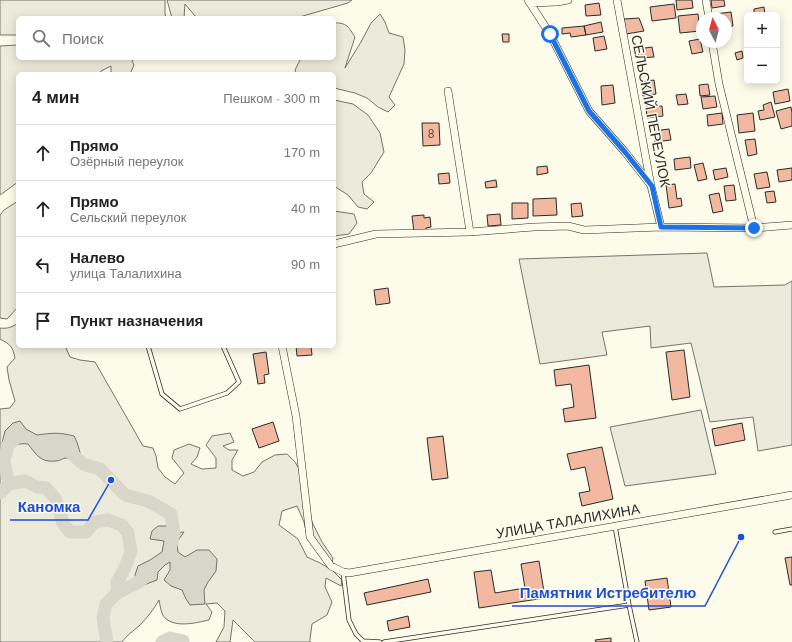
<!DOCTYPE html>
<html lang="ru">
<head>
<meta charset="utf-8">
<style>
	:root { --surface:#fff; --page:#f6f6f6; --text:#222; --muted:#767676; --line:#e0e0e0 }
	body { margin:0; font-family:Helvetica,sans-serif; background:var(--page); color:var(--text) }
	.controls { position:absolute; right:12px; top:12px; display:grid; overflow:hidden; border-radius:6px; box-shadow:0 2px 10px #0003 }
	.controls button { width:36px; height:36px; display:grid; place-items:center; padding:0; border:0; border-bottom:1px solid var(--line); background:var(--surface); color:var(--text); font:20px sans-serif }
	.compass { position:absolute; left:696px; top:12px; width:36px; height:36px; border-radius:50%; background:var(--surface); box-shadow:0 2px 10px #0003; rotate:353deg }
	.stop { position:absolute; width:12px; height:12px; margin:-9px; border:3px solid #1a73e8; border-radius:50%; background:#fff }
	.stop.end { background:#1a73e8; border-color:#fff; box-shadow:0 1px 4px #0008 }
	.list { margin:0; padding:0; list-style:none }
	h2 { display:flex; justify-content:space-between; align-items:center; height:52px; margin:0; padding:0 16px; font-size:17px }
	h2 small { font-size:13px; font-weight:400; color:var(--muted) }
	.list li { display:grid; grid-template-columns:26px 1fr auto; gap:12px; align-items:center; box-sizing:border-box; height:56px; padding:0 16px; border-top:1px solid var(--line) }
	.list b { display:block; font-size:15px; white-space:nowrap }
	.list p { margin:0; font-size:13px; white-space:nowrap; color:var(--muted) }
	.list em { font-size:13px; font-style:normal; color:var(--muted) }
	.icon { flex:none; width:22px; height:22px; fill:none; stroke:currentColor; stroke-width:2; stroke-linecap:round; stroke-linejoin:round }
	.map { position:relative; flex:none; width:792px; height:642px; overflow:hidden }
	.search { position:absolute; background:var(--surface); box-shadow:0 2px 10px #0003; left:16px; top:16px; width:320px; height:44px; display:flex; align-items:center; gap:10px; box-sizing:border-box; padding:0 14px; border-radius:6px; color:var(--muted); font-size:15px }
	.panel { position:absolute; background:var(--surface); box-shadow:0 2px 10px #0003; left:16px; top:72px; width:320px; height:276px; border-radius:6px }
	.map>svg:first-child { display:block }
	.green { fill:#ecebdb; stroke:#74746e }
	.water { fill:#d8d7c9; stroke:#74746e }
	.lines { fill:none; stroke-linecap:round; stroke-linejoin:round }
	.river { stroke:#d8d7c9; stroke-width:13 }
	.building { fill:#f2b8a0; stroke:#2b2b2b }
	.lane-casing { stroke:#2b2b2b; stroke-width:5 }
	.street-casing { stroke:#2b2b2b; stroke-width:8 }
	.lane { stroke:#fdfbea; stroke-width:3.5 }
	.street { stroke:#fdfbea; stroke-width:7 }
	.route { stroke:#1a73e8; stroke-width:5 }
	.labels { text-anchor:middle; stroke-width:3; stroke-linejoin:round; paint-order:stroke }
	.number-label { font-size:12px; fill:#5d4e48 }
	.street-label { font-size:14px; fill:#2b2b2b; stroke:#fdfbea }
	.leader { fill:none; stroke:#1d4ed8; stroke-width:1.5 }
	.callout-dot { fill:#1d4ed8; stroke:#fdfbea; stroke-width:1.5 }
	.callout-label { font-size:15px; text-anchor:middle; font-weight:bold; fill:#1d4ed8; stroke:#fdfbea; stroke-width:3; stroke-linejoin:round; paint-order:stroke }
</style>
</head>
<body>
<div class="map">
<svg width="792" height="642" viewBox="0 0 792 642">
	<rect width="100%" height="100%" fill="#fdfbea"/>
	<path class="green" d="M0,0h165v14l1,4h-148v17h-18z
		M167,0h185l-4,3 -52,15h-97l-4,-2 -10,-12 -1,14h-12z
		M380,14l5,8 4,11 14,4 2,13 -1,14 -15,33 6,8 -7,7 -10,-5 -11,-9 -12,-5 -21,-5v-14h-38l-1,-4 6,-12h33v-35c13,-1 15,5 21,14l-10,31 16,-26 10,-19z
		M18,45v13h118l-4,3 2,4 -4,9h-19v-8l-10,5 -1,3h-82v108l-18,13v-149z
		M334,100l19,4 15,11 12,18 4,19 -13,21 -9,9 2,12 10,8 -7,7 -9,-2 -10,-12 -14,-9z
		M18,201v106l-11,12 -7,-1v-103l4,-5z
		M334,211l20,3 3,9 -8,11 -15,2z
		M707,253l7,34 71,-2 7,-4v164l-34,6 -5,-34 -43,5 -19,-79 -40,5 -1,-22 -48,6 5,23 -67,9 -21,-105z
		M18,323v23h47l5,11 10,3 15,2 48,84 10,2 3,8 2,12 7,9 10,7 9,-11 -12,-15 2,-8 15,-6 11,4 -3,9 -6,7 11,5 14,-1v-10l-10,-13 6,-9 18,-3 4,9 -11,4 6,4h9l-6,10v10l11,6 11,-4 8,-10 13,-7 12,-1 8,8 7,12 10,48 10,20 11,16 -1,5 -25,-28 -3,-13 -7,-16 -15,5 -3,14 19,14 9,18 13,6 12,7 10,10 -1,6 -15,-8 -1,9 7,15 -5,13 -15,9 -2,15v3h-55l-22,-22 -3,22h-14l8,-15 1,-16 -8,-8 -11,1 6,8 -3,8c-14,3 -33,8 -44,-2 -4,-4 -5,-13 -6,-18 -5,9 -12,18 -20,26 -7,6 -12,9 -17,16h-122v-233l10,-1 5,-7 -6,-21 -2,-13 8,-9c-2,-11 -5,-14 -15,-19v-11c7,1 13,-1 18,-5z
		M701,410l15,64 -91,12 -15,-59z"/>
	<path class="water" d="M20,421l6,8 11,6c14,-2 22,-3 37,1 5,9 6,18 9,28 -5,-3 -12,-6 -18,-6 -3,1 -6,3 -9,3 -16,2 -20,-7 -28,-17 -11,-1 -15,1 -22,9l-4,-10 3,-12 8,-8z
		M158,526h9l7,7 10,-1 -7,10 1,10 7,5 12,-7h12l8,9 -1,12 -8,11 -4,8 1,14 -15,1 -4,-6 -4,-9 -11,-4 -7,-6 6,-10v-8l-5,3 -7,7 -1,8 -16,6 -4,-3 -2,-8 3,-9 12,-6 12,-8 2,-11 -14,-2 2,-8z"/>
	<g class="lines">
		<path class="river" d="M71,453l12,11 17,5 25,26 23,6 23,13 3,19 -4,17
			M9,484l-5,-23 4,-16 7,-6
			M0,493l9,-9 16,-3 12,6 9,1 9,10 8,25 7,9h16l9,-10 13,-2 14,5 6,8 3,19 -7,18 -7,12v11l-11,11 -3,14 4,24
			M117,593l20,-10 13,-10
			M162,642l8,-4 13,3v1"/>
	</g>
	<path class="building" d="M676,0h16l1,8 -16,2z
		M711,0h13l1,6 -13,2z
		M599,3l2,12 -15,1 -1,-11z
		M674,4l2,14 -24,3 -2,-14z
		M764,7l1,8h-11v-6z
		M731,12l2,14 -7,1v-9h-10l-1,-4z
		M698,14l2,17 -20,2 -2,-17z
		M639,18l5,13 -18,3 -2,-15z
		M601,22l2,10 -17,3 -2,-9z
		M584,26l2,9 -15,2 -1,-4 -8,1v-6z
		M502,34h7v8h-6z
		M604,36l3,13 -12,2 -2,-13z
		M700,39l3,13 -11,2 -3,-13z
		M652,47l2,10 -15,1 -1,-9z
		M742,51l1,7 -6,2 -2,-7z
		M654,80l2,14 -13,2 -2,-14z
		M708,84l2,11 -10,1 -1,-11z
		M613,85l2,18 -13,2 -1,-19z
		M788,89l2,12 -15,3 -2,-12z
		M686,94l2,10 -10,1 -2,-10z
		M715,96l2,11 -14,2 -2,-12z
		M771,102l4,15 -15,3 -2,-9 6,-1 -1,-5z
		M662,106l1,10 -16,2 -1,-11z
		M791,107l1,6v13l-11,3 -5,-18z
		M722,113l1,11 -15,2 -1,-11z
		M753,113l2,18 -16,2 -2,-18z
		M422,123h17l1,22 -17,1z
		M669,129l2,11 -16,2 -1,-11z
		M755,139l2,15 -9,2 -3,-16z
		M690,157l1,11 -16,2 -1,-11z
		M703,163l4,16 -9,2 -4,-16z
		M547,166l1,7 -11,2v-8z
		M726,168l2,9 -13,3 -2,-10z
		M792,168v12l-13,2 -2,-12z
		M767,172l3,15 -13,2 -3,-15z
		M449,173l1,10 -11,1 -1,-10z
		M496,180l1,7 -11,1 -1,-6z
		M675,184l2,15 4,-1 1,8 -13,2 -3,-23z
		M734,185l2,15 -10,1 -2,-15z
		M774,191l2,11 -9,1 -2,-11z
		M719,193l4,18 -10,2 -4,-18z
		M556,198l1,17 -24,1v-17z
		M512,203h16v15l-16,1z
		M581,203l2,13 -11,1 -1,-13z
		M500,214l1,11 -13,1 -1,-11z
		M424,215v3l6,-1 1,10 -5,1v3l-12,1 -2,-16z
		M388,288l2,15 -14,2 -2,-15z
		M296,346h15l1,9 -15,1z
		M684,350l6,47 -18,3 -6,-48z
		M266,352l3,22 -5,1 1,8 -7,1 -5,-30z
		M589,365l7,53 -31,4 -2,-13 11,-2 -3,-23 -15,2 -2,-16z
		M273,422l6,19 -20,7 -7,-19z
		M742,423l3,17 -30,6 -3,-17z
		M443,436l5,42 -16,2 -5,-42z
		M602,447l11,52 -31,7 -3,-13 11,-2 -5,-24 -14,3 -4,-16z
		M792,557v28h-2l-5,-27z
		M539,561l6,37 -66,10 -5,-36 17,-2 4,23 30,-5 -4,-24z
		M667,578l4,29 -22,3 -4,-29z
		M428,579l3,13 -64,13 -3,-12z
		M408,616l2,11 -21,4 -2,-10z
		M611,638v4h-15l-1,-2z"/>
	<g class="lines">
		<g class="lane-casing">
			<path id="lane" d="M148,346l14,48 18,15 47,-16 12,-11 -16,-36
				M775,532l17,-3
				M343,572l6,48 7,14 7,7 17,1
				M629,605l8,37
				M384,642l245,-37 -14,-79"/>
		</g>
		<g class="street-casing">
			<path id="street" d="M528,0l22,34 39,77 36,41 25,32
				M617,0l34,186 10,41
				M706,0l3,18
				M530,3l27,-1 11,-2
				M712,42l7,42 35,144
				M448,91l22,141
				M334,244l42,-10 94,-2 64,-5 34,-1 16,4 77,-3 93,1 38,-3
				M282,346l14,70 14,121 21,29 12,6 6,1 443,-78"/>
		</g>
		<use href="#lane" class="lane"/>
		<use href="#street" class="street"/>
	</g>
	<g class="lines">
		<path class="route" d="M550,34l39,77 36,41 27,34 9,41 93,1"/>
	</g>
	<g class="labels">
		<g class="number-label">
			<text x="431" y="138">8</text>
		</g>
		<g class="street-label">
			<text transform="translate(651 111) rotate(79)" y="5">СЕЛЬСКИЙ ПЕРЕУЛОК</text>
			<text transform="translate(568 521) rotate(-10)" y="5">УЛИЦА ТАЛАЛИХИНА</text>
		</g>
	</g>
	<path class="leader" d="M111 480L88 520H10M741 537L705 606H512"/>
	<g class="callout-dot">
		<circle cx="111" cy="480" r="4"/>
		<circle cx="741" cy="537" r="4"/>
	</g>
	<g class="callout-label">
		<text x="49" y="512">Каномка</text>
		<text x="608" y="598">Памятник Истребителю</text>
	</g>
</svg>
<div class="controls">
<button>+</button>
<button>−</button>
</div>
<svg class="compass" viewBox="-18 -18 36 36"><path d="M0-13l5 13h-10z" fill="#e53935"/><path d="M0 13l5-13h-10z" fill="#767676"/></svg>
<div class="stop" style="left:550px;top:34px"></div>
<div class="stop end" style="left:754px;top:228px"></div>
<div class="search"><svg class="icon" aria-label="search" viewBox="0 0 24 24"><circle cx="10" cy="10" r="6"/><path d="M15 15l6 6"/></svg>Поиск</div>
<section class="panel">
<h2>4 мин<small>Пешком · 300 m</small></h2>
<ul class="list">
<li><svg class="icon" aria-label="ahead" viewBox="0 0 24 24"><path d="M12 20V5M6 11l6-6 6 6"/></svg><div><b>Прямо</b><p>Озёрный переулок</p></div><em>170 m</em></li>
<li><svg class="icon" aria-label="ahead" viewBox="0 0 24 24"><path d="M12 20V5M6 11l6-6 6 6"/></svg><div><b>Прямо</b><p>Сельский переулок</p></div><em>40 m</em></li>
<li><svg class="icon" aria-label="left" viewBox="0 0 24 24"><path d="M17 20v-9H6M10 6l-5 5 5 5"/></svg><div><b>Налево</b><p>улица Талалихина</p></div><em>90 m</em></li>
<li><svg class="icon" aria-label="arrive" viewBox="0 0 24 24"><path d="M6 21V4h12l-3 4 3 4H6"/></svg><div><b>Пункт назначения</b></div></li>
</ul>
</section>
</div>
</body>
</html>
